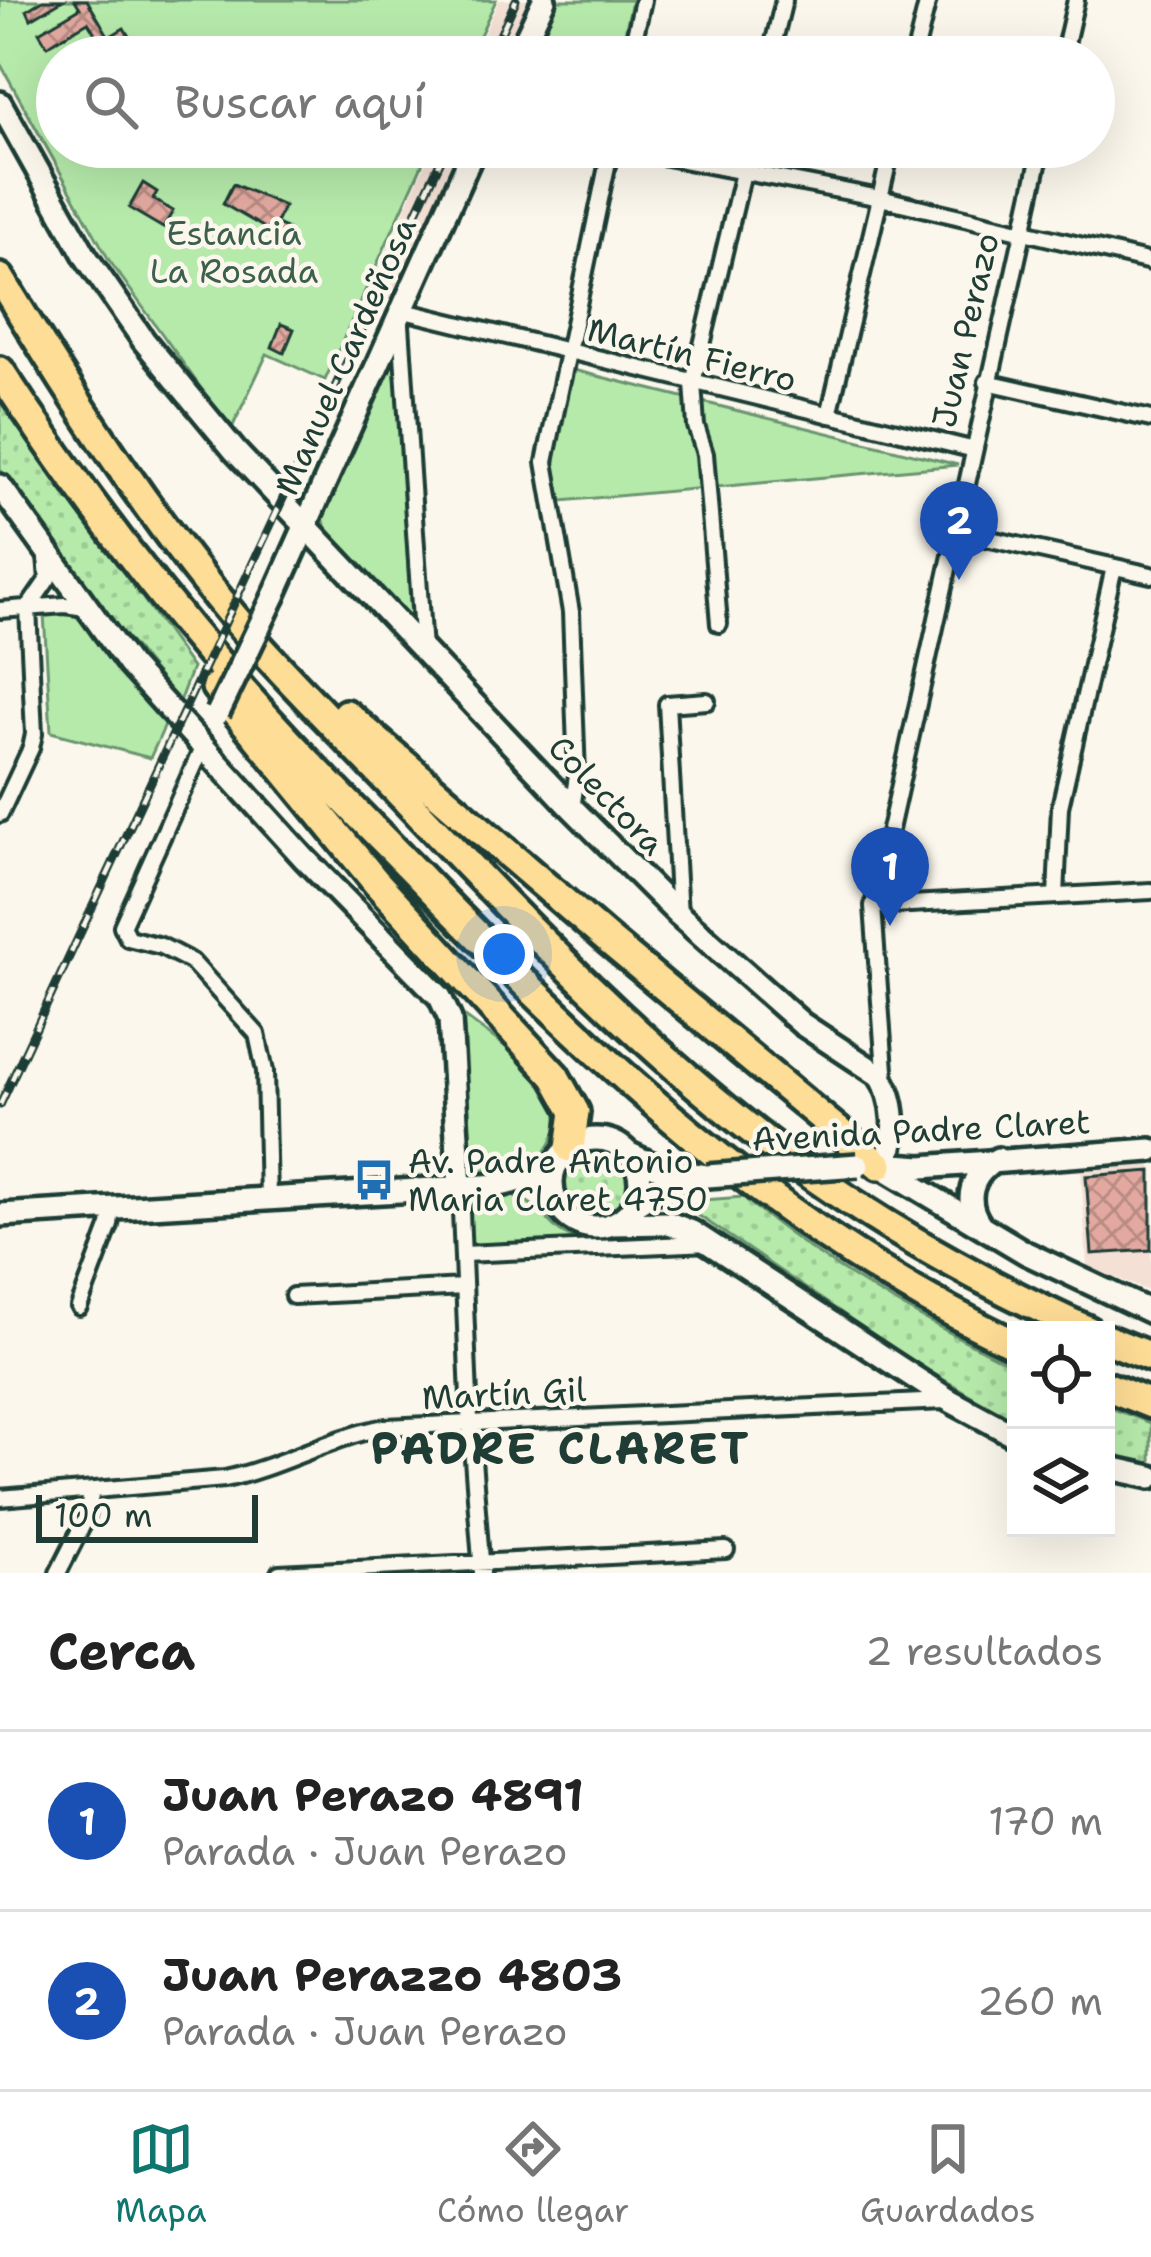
<!DOCTYPE html>
<html lang="es">
<head>
<meta charset="utf-8">
<style>
	:root { --surface:#fff; --page:#f6f6f6; --text:#222; --muted:#767676; --line:#e0e0e0; --accent:#0f766e }
	body { margin:0; font-family:"Shantell Sans",sans-serif; background:var(--page); color:var(--text) }
	.controls { position:absolute; right:36px; bottom:36px; display:grid; overflow:hidden; border-radius:0px; box-shadow:0 12px 48px #0002 }
	.controls button { width:108px; height:108px; display:grid; place-items:center; padding:0; border:0; border-bottom:3px solid var(--line); background:var(--surface); color:var(--text); font:60px sans-serif }
	.scale { position:absolute; left:36px; bottom:30px; width:222px; box-sizing:border-box; padding-left:12px; border:6px solid #1f3d34; border-top:0; font-size:33px; line-height:42px; white-space:nowrap; color:#1f3d34; -webkit-text-stroke:9px #fbf7ec; paint-order:stroke }
	.you { position:absolute; left:504px; top:954px; width:42px; height:42px; margin:-30px; border:9px solid #fff; border-radius:50%; background:#1a73e8; box-shadow:0 0 0 18px #1a73e833 }
	.badge { display:grid; place-items:center; width:78px; height:78px; border-radius:50%; background:var(--accent); color:#fff; font-size:39px; font-weight:700 }
	.pin { position:absolute; translate:-50% -99px; filter:drop-shadow(0 3px 6px #0008) }
	.pin::after { content:''; position:absolute; top:63px; width:42px; height:36px; background:inherit; clip-path:polygon(0 0,100% 0,50% 100%) }
	.list { margin:0; padding:0; list-style:none }
	h2 { display:flex; justify-content:space-between; align-items:center; height:156px; margin:0; padding:0 48px; font-size:51px }
	h2 small { font-size:39px; font-weight:400; color:var(--muted) }
	.list li { display:grid; grid-template-columns:78px 1fr auto; gap:36px; align-items:center; box-sizing:border-box; height:180px; padding:0 48px; border-top:3px solid var(--line) }
	.list b { display:block; font-size:45px; white-space:nowrap }
	.list p { margin:0; font-size:39px; white-space:nowrap; color:var(--muted) }
	.list em { font-size:39px; font-style:normal; color:var(--muted) }
	.icon { flex:none; width:66px; height:66px; fill:none; stroke:currentColor; stroke-width:2; stroke-linecap:round; stroke-linejoin:round }
	.map { position:relative; flex:none; width:1151px; height:1573px; overflow:hidden }
	.search { position:absolute; background:var(--surface); box-shadow:0 12px 48px #0002; left:36px; right:36px; top:36px; height:132px; display:flex; align-items:center; gap:30px; box-sizing:border-box; padding:0 42px; border-radius:66px; color:var(--muted); font-size:45px }
	.sheet { height:516px; background:var(--surface) }
	nav { display:flex; justify-content:space-around; align-items:center; box-sizing:border-box; height:168px; border-top:3px solid var(--line); background:var(--surface); font-size:33px; color:var(--muted) }
	nav a { display:grid; justify-items:center; gap:6px }
	nav .on { color:var(--accent) }
	.map>svg:first-child { display:block }
	.built { fill:#f4e0d5 }
	.grass { fill:url(#grass-dots); stroke:#6a9470; stroke-width:3 }
	.park { fill:#b6eaab; stroke:#6a9470; stroke-width:3 }
	.building { fill:url(#building-cross-hatch); stroke:#1f3d34; stroke-width:3 }
	.lines { fill:none; stroke-linecap:round; stroke-linejoin:round }
	.minor-casing { stroke:#1f3d34; stroke-width:22 }
	.secondary-casing { stroke:#1f3d34; stroke-width:30 }
	.motorway-casing { stroke:#1f3d34; stroke-width:36 }
	.minor { stroke:#fbf7ec; stroke-width:14 }
	.secondary { stroke:#fbf7ec; stroke-width:21 }
	.motorway { stroke:#fedd96; stroke-width:27 }
	.rail-casing { stroke:#1f3d34; stroke-width:9 }
	.rail { stroke:#fbf7ec; stroke-width:4.5; stroke-dasharray:14; stroke-linecap:butt }
	.secondary-bridge-casing { stroke:#1f3d34; stroke-width:30; stroke-linecap:butt }
	.secondary-bridge { stroke:#fbf7ec; stroke-width:21 }
	.labels { text-anchor:middle; stroke-width:9; stroke-linejoin:round; paint-order:stroke }
	.park-label { font-size:33px; fill:#3d604c; stroke:#fbf7ec }
	.street-label { font-size:33px; fill:#1f3d34; stroke:#fbf7ec }
	.poi-label { font-size:33px; fill:#1f3d34; stroke:#fbf7ec; text-anchor:start }
	.district-label { font-size:45px; font-weight:bold; letter-spacing:3px; fill:#1f3d34; stroke:#fbf7ec }
</style>
</head>
<body>
<div class="map">
<svg width="1151" height="1573" viewBox="0 0 1151 1573">
	<defs>
		<pattern id="grass-dots" width="8" height="8" patternUnits="userSpaceOnUse" patternTransform="scale(3)"><rect width="8" height="8" fill="#b6eaab"/><path d="M2 2h.1M6 6h.1" fill="none" stroke="#9cca94" stroke-width="1.8" stroke-linecap="round"/></pattern>
		<pattern id="building-cross-hatch" width="8" height="8" patternUnits="userSpaceOnUse" patternTransform="scale(3)"><rect width="8" height="8" fill="#e3a9a0"/><path d="M0 0l8 8M0 8l8-8" fill="none" stroke="#b78b83"/></pattern>
	</defs>
	<rect width="100%" height="100%" fill="#fbf7ec"/>
	<filter id="ink" filterUnits="userSpaceOnUse"><feTurbulence type="fractalNoise" baseFrequency=".00833" numOctaves="2"/><feDisplacementMap in="SourceGraphic" scale="24" xChannelSelector="R" yChannelSelector="G"/><feConvolveMatrix kernelMatrix="1 2 1 2 8 2 1 2 1" color-interpolation-filters="sRGB"/></filter>
	<g filter="url(#ink)">
		<path class="built" d="M499,0h35l-26,57h-34z
			M433,147h33l-72,155 -25,-12z
			M1151,1165v127l-64,-26 -6,-95z"/>
		<path class="grass" d="M0,396l192,272 -13,34 -116,-142 -63,-91z
			M564 1183a33 33 0 1 1 66 0a33 33 0 1 1-66 0Z
			M743,1197c82,70 178,122 273,170v55l-104,-61 -217,-148v-8l8,-5z
			M1106,1406l45,17v44l-45,-12z"/>
		<path class="park" d="M0,0h496l-26,57h-413v90h373l-105,233 -58,-26 -36,76 -122,-170 -109,-197z
			M557,0h75l-12,57h-90z
			M395,343l16,280 -84,-89 -6,-27z
			M573,370l385,95 -396,36 -9,-42z
			M44,614h31l91,109 -16,35 -99,-26z
			M461,1014c48,36 141,89 71,152l-61,5z
			M512,1195c33,10 37,38 63,43 37,8 72,-13 105,0l-212,10 -2,-46z"/>
		<path class="building" d="M43,0h20l-32,19 -4,-9z
			M75,0h12l22,37 15,-9 6,10 -32,19h-31l31,-19 -10,-16 -41,24 -8,-14 41,-24z
			M143,183l14,9 -4,7 20,12 -10,17 -34,-20z
			M233,184l51,22 -8,17 13,7 -5,9 -61,-35z
			M281,324l13,5 -10,24 -12,-6z
			M1151,1171v79l-59,4 -6,-78z"/>
		<g class="lines">
			<g class="minor-casing">
				<path id="minor" d="M630,57l13,-57
					M770,57l14,-57
					M914,57l14,-57
					M1063,57l13,-57
					M615,147l265,51 271,64
					M987,382l164,37
					M829,415l63,-268
					M955,531l196,44
					M0,610l65,-5 21,3
					M719,624l-14,-170 -9,-28 -3,-43 56,-236
					M423,650l-23,-340 571,139
					M204,744l-82,182 6,12 33,8 31,16 65,72 8,37 3,129
					M572,808l5,-32 -6,-164 -26,-150 66,-315
					M0,814l31,-66 3,-14 -6,-126 20,-29 -2,-22
					M1056,896l4,-89 54,-240
					M873,906l278,-15
					M679,915l-12,-211 40,-3
					M886,1084l-13,-178 169,-759
					M460,1188l10,233 12,152
					M464,1254l246,-11
					M293,1296l171,-9
					M79,1307l31,-82 2,-16
					M0,1498l225,-19c56,-12 105,-42 161,-52l559,-26
					M58,1573l27,-53 7,-28
					M279,1573l447,-23"/>
			</g>
			<g class="secondary-casing">
				<path id="secondary" d="M517,57l27,-57
					M0,103l86,154 58,84 91,110 337,357 107,107 123,109 77,51c16,21 21,67 4,88
					M0,486l129,179 175,193 136,139 10,22 10,169
					M274,596l201,-449
					M552 1183a44 44 0 1 1 88 0a44 44 0 1 1-88 0Z
					M630,1154l30,14 47,8
					M882,1164l40,3 229,-17
					M879,1165l147,88 125,59
					M634,1205l26,-17 34,-12
					M0,1215l500,-30 37,-9 20,-12
					M612,1224l57,-1 23,9 257,168 67,36
					M981,1226c-18,-25 -11,-52 17,-67
					M1106,1467l45,10"/>
			</g>
			<g class="motorway-casing">
				<path id="motorway" d="M0,278c75,124 154,247 249,357 56,63 117,122 175,184 108,114 218,227 343,323 98,76 207,137 320,188
					M0,371c68,104 143,205 224,299 61,71 128,138 194,205 185,191 355,353 598,470
					M216,687l160,195 179,194 20,36 -5,36
					M346,714l261,225 272,226
					M1106,1339l45,18
					M1106,1386l45,18"/>
			</g>
			<use href="#minor" class="minor"/>
			<use href="#secondary" class="secondary"/>
			<use href="#motorway" class="motorway"/>
			<g class="rail-casing">
				<path id="rail" d="M490,57l26,-57
					M0,1105l447,-958"/>
			</g>
			<use href="#rail" class="rail"/>
			<g class="secondary-bridge-casing">
				<path id="secondary-bridge" d="M218,713l56,-117
					M707,1176l151,-11"/>
			</g>
			<use href="#secondary-bridge" class="secondary-bridge"/>
		</g>
	</g>
	<defs>
		<g id="bus-bare" transform="scale(3.24)"><path d="M-5-6H5V4H4V6H2V4H-2V6H-4V4H-5ZM-3.5-4V0h7V-4ZM-3.5 1.2v1.5H-2V1.2ZM2 1.2v1.5H3.5V1.2Z" fill="#1f6fb2" stroke="#fbf7ec" stroke-width="2.5" paint-order="stroke"/></g>
	</defs>
	<g fill-rule="evenodd">
		<use href="#bus-bare" x="374" y="1180"/>
	</g>
	<g class="labels">
		<g class="park-label">
			<text x="234" y="245">Estancia<tspan x="234" dy="38">La Rosada</tspan></text>
		</g>
		<g class="street-label">
			<text transform="translate(965 330) rotate(-77)" y="12">Juan Perazo</text>
			<text transform="translate(692 354) rotate(14)" y="12">Martín Fierro</text>
			<text transform="translate(345 356) rotate(-66)" y="12">Manuel Cardeñosa</text>
			<text transform="translate(607 795) rotate(46)" y="12">Colectora</text>
			<text transform="translate(921 1130) rotate(-3)" y="12">Avenida Padre Claret</text>
			<text transform="translate(504 1393) rotate(-3)" y="12">Martín Gil</text>
		</g>
		<g class="poi-label">
			<text x="408" y="1173">Av. Padre Antonio<tspan x="408" dy="38">Maria Claret 4750</tspan></text>
		</g>
		<g class="district-label">
			<text x="561" y="1464">PADRE CLARET</text>
		</g>
	</g>
</svg>
<div class="controls">
<button><svg class="icon" aria-label="locate" viewBox="0 0 24 24"><circle cx="12" cy="12" r="6"/><path d="M12 2v4M12 18v4M2 12h4M18 12h4"/></svg></button>
<button><svg class="icon" aria-label="layers" viewBox="0 0 24 24"><path d="M12 4l9 5-9 5-9-5zM3 14l9 5 9-5"/></svg></button>
</div>
<div class="scale">100 m</div>
<div class="you"></div>
<div class="pin badge" style="left:890px;top:926px;background:#1a4fb4">1</div>
<div class="pin badge" style="left:959px;top:580px;background:#1a4fb4">2</div>
<div class="search"><svg class="icon" aria-label="search" viewBox="0 0 24 24"><circle cx="10" cy="10" r="6"/><path d="M15 15l6 6"/></svg>Buscar aquí</div>
</div>
<section class="sheet">
<h2>Cerca<small>2 resultados</small></h2>
<ul class="list">
<li><span class="badge" style="background:#1a4fb4">1</span><div><b>Juan Perazo 4891</b><p>Parada · Juan Perazo</p></div><em>170 m</em></li>
<li><span class="badge" style="background:#1a4fb4">2</span><div><b>Juan Perazzo 4803</b><p>Parada · Juan Perazo</p></div><em>260 m</em></li>
</ul>
</section>
<nav>
<a class="on"><svg class="icon" aria-label="map" viewBox="0 0 24 24"><path d="M3 6l6-2 6 2 6-2v14l-6 2-6-2-6 2zM9 4v14M15 6v14"/></svg>Mapa</a>
<a><svg class="icon" aria-label="directions" viewBox="0 0 24 24"><path d="M12 3l9 9-9 9-9-9zM9 14v-3h6M13 9l2 2-2 2"/></svg>Cómo llegar</a>
<a><svg class="icon" aria-label="saved" viewBox="0 0 24 24"><path d="M7 4h10v16l-5-4-5 4z"/></svg>Guardados</a>
</nav>
</body>
</html>
